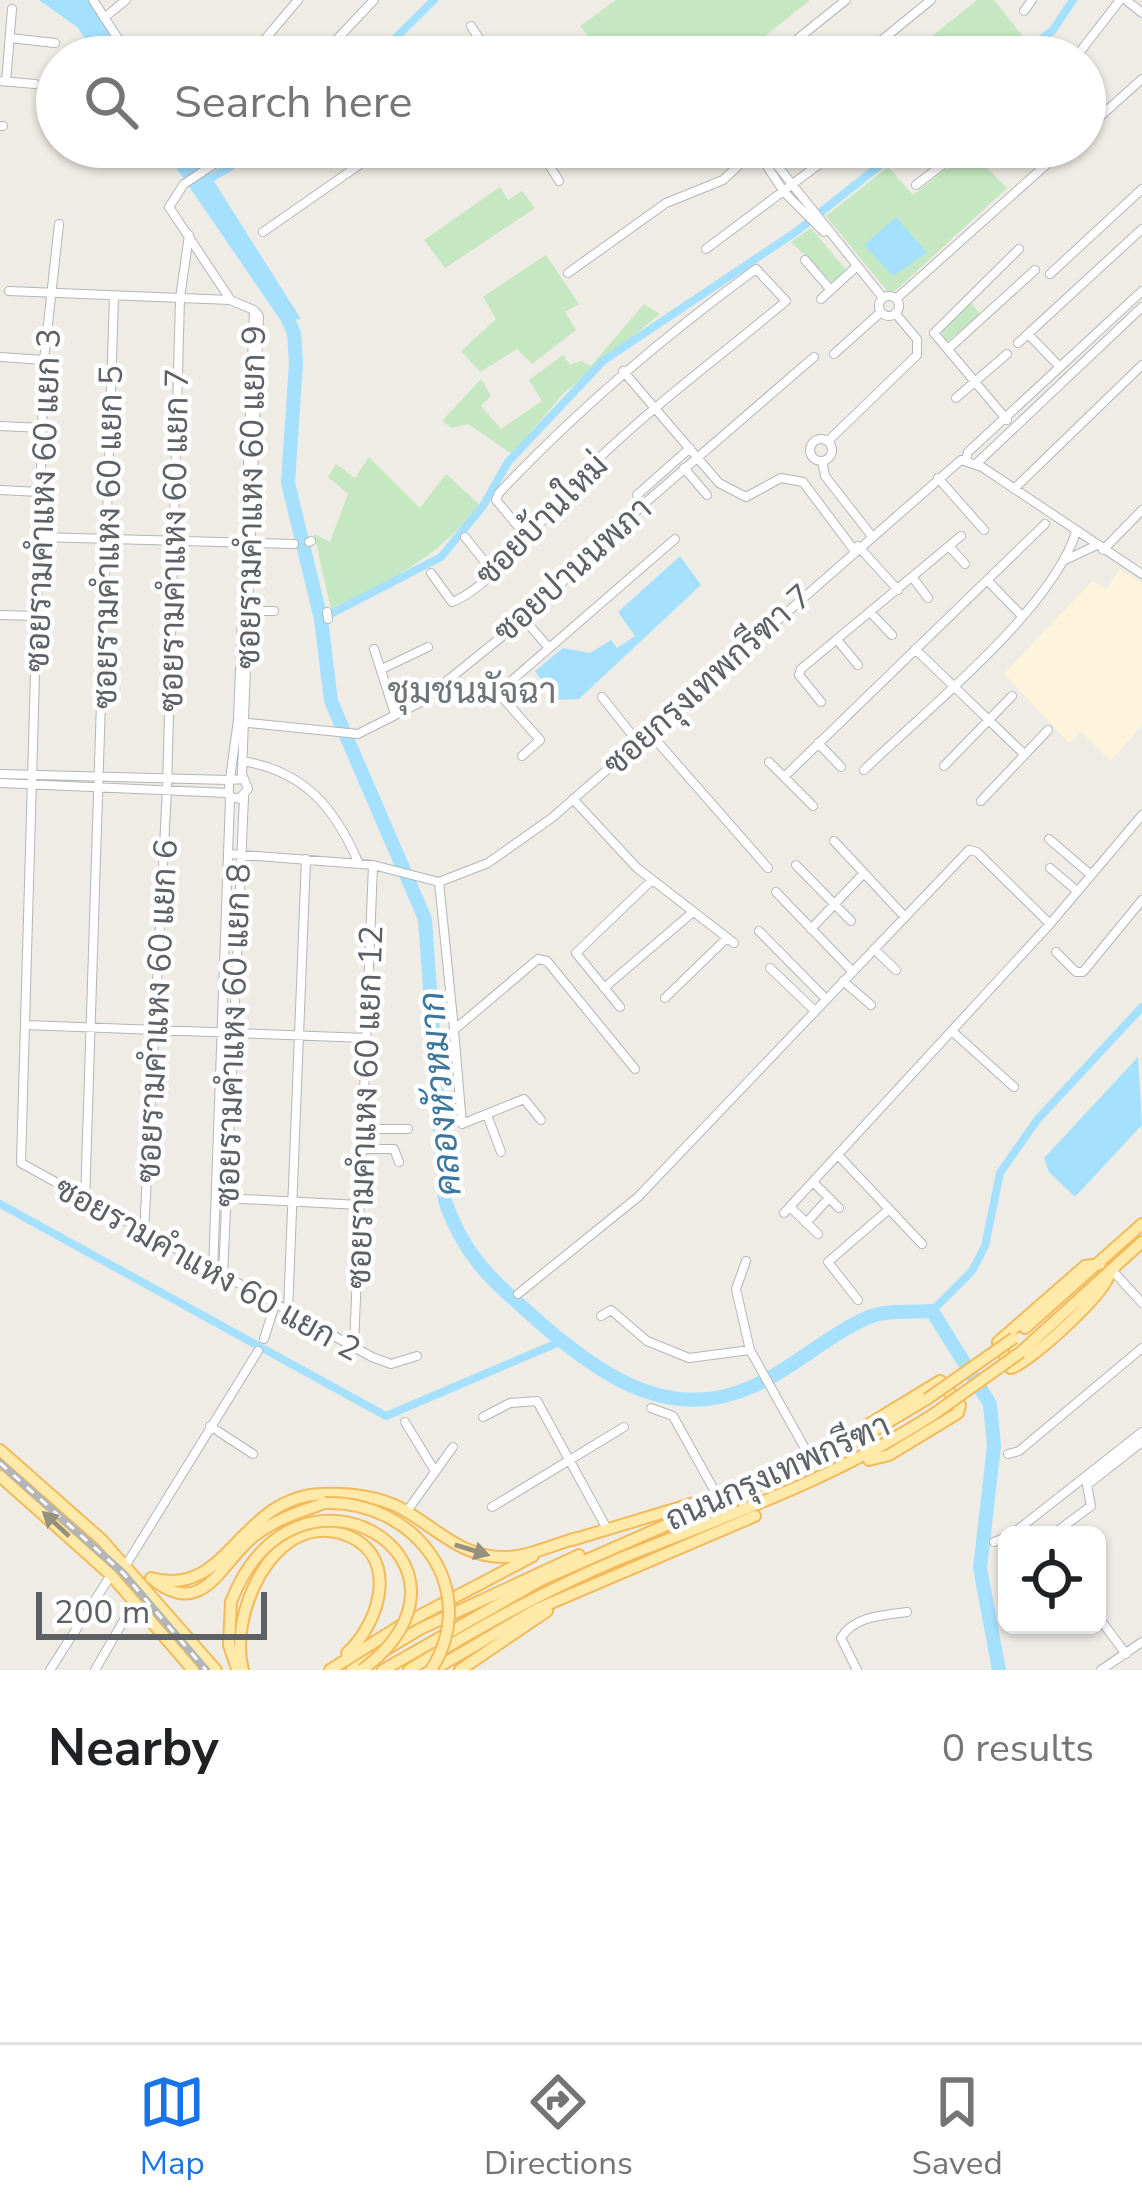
<!DOCTYPE html>
<html lang="en">
<head>
<meta charset="utf-8">
<style>
	:root { --surface:#fff; --page:#f2f2f2; --text:#202124; --muted:#757577; --line:#e0e0e0; --accent:#1a73e8 }
	body { margin:0; font-family:"Nunito Sans",Sarabun,sans-serif; background:var(--page); color:var(--text) }
	.controls { position:absolute; right:36px; bottom:36px; display:grid; overflow:hidden; border-radius:18px; box-shadow:0 3px 9px #0004 }
	.controls button { width:108px; height:108px; display:grid; place-items:center; padding:0; border:0; border-bottom:3px solid var(--line); background:var(--surface); color:var(--text); font:60px sans-serif }
	.scale { position:absolute; left:36px; bottom:30px; width:231px; box-sizing:border-box; padding-left:12px; border:6px solid #5d6166; border-top:0; font-size:33px; line-height:42px; white-space:nowrap; color:#5d6166; -webkit-text-stroke:9px #fff; paint-order:stroke }
	.list { margin:0; padding:0; list-style:none }
	h2 { display:flex; justify-content:space-between; align-items:center; height:156px; margin:0; padding:0 48px; font-size:51px }
	h2 small { font-size:39px; font-weight:400; color:var(--muted) }
	.icon { flex:none; width:66px; height:66px; fill:none; stroke:currentColor; stroke-width:2; stroke-linecap:round; stroke-linejoin:round }
	.map { position:relative; flex:none; width:1142px; height:1670px; overflow:hidden }
	.search { position:absolute; background:var(--surface); box-shadow:0 3px 9px #0004; left:36px; right:36px; top:36px; height:132px; display:flex; align-items:center; gap:30px; box-sizing:border-box; padding:0 42px; border-radius:66px; color:var(--muted); font-size:45px }
	.sheet { height:372px; background:var(--surface) }
	nav { display:flex; justify-content:space-around; align-items:center; box-sizing:border-box; height:168px; border-top:3px solid var(--line); background:var(--surface); font-size:33px; color:var(--muted) }
	nav a { display:grid; justify-items:center; gap:6px }
	nav .on { color:var(--accent) }
	.map>svg:first-child { display:block }
	.commercial { fill:#fef3db }
	.green { fill:#c5e7c1 }
	.water { fill:#a5e0ff }
	.lines { fill:none; stroke-linecap:round; stroke-linejoin:round }
	.canal { stroke:#a5e0ff; stroke-width:8 }
	.river { stroke:#a5e0ff; stroke-width:14 }
	.minor-casing { stroke:#b2b6ba; stroke-width:10 }
	.major-casing { stroke:#f3ba5b; stroke-width:14 }
	.minor { stroke:#fff; stroke-width:8 }
	.major { stroke:#ffeaaa; stroke-width:10 }
	.rail-casing { stroke:#b4b5b6; stroke-width:8 }
	.rail { stroke:#fff; stroke-width:3; stroke-dasharray:9; stroke-linecap:butt }
	.major-bridge-casing { stroke:#f3ba5b; stroke-width:14; stroke-linecap:butt }
	.major-bridge { stroke:#ffeaaa; stroke-width:10 }
	.oneway { fill:#96917e }
	.labels { text-anchor:middle; stroke-width:9; stroke-linejoin:round; paint-order:stroke }
	.street-label { font-size:33px; fill:#5d6166; stroke:#fff }
	.neighbourhood-label { font-size:36px; fill:#6e7478; stroke:#fff }
	.water-label { font-size:36px; font-style:italic; fill:#3b76a1; stroke:#fff }
</style>
</head>
<body>
<div class="map">
<svg width="1142" height="1670" viewBox="0 0 1142 1670">
	<rect width="100%" height="100%" fill="#efece5"/>
	<path class="commercial" d="M1120,569l22,14v142l-31,36 -30,-30 -12,12 -65,-69 88,-93 15,8z"/>
	<path class="green" d="M616,0h194l-71,57h-134l-25,-31z
		M977,0h17l34,43 -18,14h-104z
		M970,151l37,37 -112,103h-8l-61,-75 62,-49 25,28z
		M500,187l8,13 14,-9 13,17 -90,60 -21,-28z
		M811,228l35,42 -13,13 -42,-41z
		M546,255l33,49 -14,8 11,18 -44,34 -15,-15 -37,23 -19,-21 35,-32 -13,-22z
		M971,303l9,11 -32,27 -9,-11z
		M644,304l16,10 -97,80 -51,60 -44,-30 -16,4 -10,-7 39,-42 10,17 -10,10 20,23 41,-28 -13,-21 34,-25 7,10 11,-4 10,5z
		M369,457l51,51 26,-34 34,31c-45,55 -87,73 -149,105l-17,-76 16,8 18,-48 -20,-17 8,-13 19,14z"/>
	<path class="water" d="M39,0h51l36,57h-28l-21,-30z
		M162,147h36l12,28 91,144 -20,2z
		M896,217l31,36 -34,23 -29,-31z
		M680,556l21,29 -122,114 -25,1 -19,-29 28,-23 27,5 21,-13 6,8 18,-12 -17,-24z
		M1138,1057l4,68 -67,72 -26,-25 -5,-14z"/>
	<g class="lines">
		<path class="canal" d="M376,57l58,-57
			M1019,57l34,-27 20,-30
			M208,180l55,-33
			M321,619l120,-62 42,-51 25,-44 95,-101 194,-130 106,-84
			M0,1204l386,212 176,-75
			M932,1311l40,-40 13,-25 15,-73 37,-53 105,-113"/>
		<path class="river" d="M281,304l13,29 2,30 -8,120 33,136 10,82 94,218 20,282c21,61 53,84 100,126 58,50 127,96 206,60 42,-18 76,-52 118,-70 17,-7 44,-5 63,-6l58,93 4,42 -14,122 19,102"/>
		<g class="minor-casing">
			<path id="minor" d="M93,0l37,57
				M1126,0l16,13
				M1024,11l8,-11
				M104,18l22,-18
				M471,26l20,31
				M10,38l45,5
				M250,57l48,-57
				M320,57l54,-57
				M775,57l71,-57
				M861,57l70,-57
				M1076,57l44,-57
				M0,81l35,3
				M6,82l6,-73
				M0,126h3
				M1085,130l57,-51
				M204,147l12,15
				M559,147l-11,16 11,18
				M1034,147l14,16
				M693,149l2,-2
				M764,149l119,149
				M757,151l27,41 40,40
				M916,185l50,-38
				M59,224l-15,136 -23,803 351,194 19,7 26,-8
				M263,232l122,-85
				M706,249l136,-102
				M805,260l25,29
				M568,273l98,-70 57,-23 32,-30
				M1050,274l92,-85
				M9,291l221,9 24,10
				M879 306a10 10 0 1 1 20 0a10 10 0 1 1-20 0Z
				M230,299l-61,-92 15,-23 56,-37
				M821,299l35,-32
				M896,299l170,-152
				M1028,334l31,32
				M1018,343l124,-114
				M948,349l87,-79
				M834,354l47,-42
				M0,357l44,3
				M623,371l96,112 27,14 35,-19 22,4 51,68
				M956,398l51,-44
				M1007,420l-73,-87 85,-84
				M0,426l43,2
				M810 450a11 11 0 1 1 22 0a11 11 0 1 1-22 0Z
				M828,441l89,-86v-16l-22,-26
				M966,460l2,-8 174,-161
				M976,464l166,-157
				M823,465l2,11 46,59
				M684,468l23,27
				M938,478l46,52
				M1014,489l128,-124
				M0,490l40,2
				M637,495l53,-47
				M39,537l255,7
				M465,537l27,34
				M309,542l2,-1
				M858,546l40,44
				M949,546l16,18
				M1103,550l39,-40
				M1065,560l30,-14
				M431,573l21,29c44,-16 107,-106 144,-141 59,-57 127,-107 190,-160l-30,-32c-93,68 -178,140 -257,224l-3,7 30,36
				M913,578l15,20
				M987,580l35,36
				M251,611h23
				M327,612l1,7
				M871,613l21,22
				M0,615l36,1
				M524,619l25,29
				M838,641l20,24
				M374,649l21,65
				M915,649l109,105
				M384,668l44,-21
				M602,697l35,44
				M821,702l-22,-27 2,-6 160,-133
				M238,722l120,12 63,-32 105,-85 119,-114 169,-146
				M648,731l120,137
				M818,743l23,24
				M522,756l18,-16 -39,-44 2,-8 172,-149
				M242,761c63,10 93,47 117,103
				M769,762l44,44
				M944,766l68,-70
				M864,770c61,-59 187,-159 212,-238
				M0,774l229,6
				M784,777l261,-253
				M230,779l8,-59 16,-409
				M244,779l-15,1v16l10,3 9,-10 -6,-15 17,-458 -5,-6
				M0,783l227,10
				M573,799l64,69 97,75
				M981,801l67,-71
				M1049,839l42,36
				M834,841l71,76
				M230,854l143,11 66,17 49,-19 65,-46 408,-357 21,7 160,107
				M796,865l55,56
				M1050,868l27,23
				M439,882l15,147
				M776,892l77,80
				M811,929l53,-56
				M759,931l67,68
				M874,949l22,21
				M1056,952l20,20h7l59,-72
				M770,968l45,43
				M843,981l28,24
				M604,988l89,-76
				M665,998l62,-60
				M620,1007l-44,-54 76,-73
				M25,1025l341,13
				M953,1032l61,55
				M487,1115l14,37
				M541,1120l-17,-21 -62,25 -8,-94 84,-71 9,2 88,108
				M363,1129h45
				M362,1149h32l5,13
				M838,1155l84,89
				M813,1182l26,26
				M224,1198l136,7
				M85,1201l29,-905
				M790,1207l28,27
				M784,1213l266,-289 92,-109
				M806,1223l23,-25
				M144,1233l23,-444 13,-491 9,-63
				M746,1261l-10,28 14,61
				M1112,1270l30,33
				M213,1271l17,-472
				M223,1276l21,-479
				M518,1294l120,-97 331,-347 8,2 73,72
				M858,1300l-30,-38 59,-51
				M288,1311l18,-452
				M601,1316l10,-6 36,31 42,17 61,-8 62,111
				M264,1339l11,-35
				M354,1348l19,-483
				M651,1408l22,8 45,81
				M483,1417l27,-14 27,-2 69,126
				M405,1422l28,46
				M210,1426l43,28
				M1008,1454l11,-3 123,-103
				M492,1507l132,-80
				M407,1511l46,-64
				M1011,1535l131,-103
				M1052,1535l39,-29 -4,-21 55,-43
				M994,1542l13,-5
				M126,1565l132,-214
				M1099,1618l27,36
				M50,1670l61,-95
				M95,1670l40,-69
				M857,1670l-16,-32c13,-22 43,-23 66,-26
				M1101,1670l41,-28"/>
		</g>
		<g class="major-casing">
			<path id="major" d="M1100,1264l-15,2 -87,76 13,26c18,-5 96,-75 99,-96
				M1025,1328l117,-104
				M1021,1352l121,-110
				M852,1442l14,-16 74,-45 20,24 -2,8 -69,42 -20,5
				M0,1450l102,90 114,130
				M0,1476l111,99 82,95
				M572,1540l126,-38
				M151,1578c77,22 87,-80 170,-84 30,-1 62,2 88,19 33,20 55,45 98,44 23,-1 48,-13 70,-19
				M155,1581c49,38 67,-20 99,-45 22,-17 45,-24 71,-33
				M231,1602l-2,43 8,24
				M243,1670c-15,-53 29,-156 97,-137 62,18 41,89 7,120
				M330,1670l70,-44 133,-70
				M352,1670l68,-41 159,-74
				M383,1670l158,-90 310,-136 76,-45
				M409,1670c67,-42 137,-80 210,-111 112,-45 213,-79 315,-145
				M433,1670l104,-61 218,-93
				M460,1670l87,-59"/>
		</g>
		<use href="#minor" class="minor"/>
		<use href="#major" class="major"/>
		<g class="rail-casing">
			<path id="rail" d="M0,1463l123,110 83,97"/>
		</g>
		<use href="#rail" class="rail"/>
		<g class="major-bridge-casing">
			<path id="major-bridge" d="M927,1399l87,-61
				M934,1414l87,-62
				M325,1503c89,-3 158,85 106,167
				M231,1602c65,-169 274,-38 131,68"/>
		</g>
		<use href="#major-bridge" class="major-bridge"/>
	</g>
	<defs><path id="oneway-solid" d="M-6-.8H1V-3.2L6.5 0L1 3.2V.8H-6Z" transform="scale(3)"/></defs>
	<g class="oneway">
		<use href="#oneway-solid" transform="translate(56 1524) rotate(-137)"/>
		<use href="#oneway-solid" transform="translate(472 1550) rotate(17)"/>
	</g>
	<g class="labels">
		<g class="street-label">
			<text transform="translate(250 497) rotate(-89)" y="12">ซอยรามคำแหง 60 แยก 9</text>
			<text transform="translate(42 500) rotate(-88)" y="12">ซอยรามคำแหง 60 แยก 3</text>
			<text transform="translate(541 519) rotate(-45)" y="12">ซอยบ้านใหม่</text>
			<text transform="translate(107 537) rotate(-89)" y="12">ซอยรามคำแหง 60 แยก 5</text>
			<text transform="translate(173 540) rotate(-89)" y="12">ซอยรามคำแหง 60 แยก 7</text>
			<text transform="translate(572 569) rotate(-42)" y="12">ซอยปานนพภา</text>
			<text transform="translate(707 679) rotate(-42)" y="12">ซอยกรุงเทพกรีฑา 7</text>
			<text transform="translate(156 1011) rotate(-87)" y="12">ซอยรามคำแหง 60 แยก 6</text>
			<text transform="translate(232 1035) rotate(-88)" y="12">ซอยรามคำแหง 60 แยก 8</text>
			<text transform="translate(364 1107) rotate(-88)" y="12">ซอยรามคำแหง 60 แยก 12</text>
			<text transform="translate(208 1268) rotate(29)" y="12">ซอยรามคำแหง 60 แยก 2</text>
			<text transform="translate(777 1471) rotate(-24)" y="12">ถนนกรุงเทพกรีฑา</text>
		</g>
		<g class="neighbourhood-label">
			<text x="472" y="703">ชุมชนมัจฉา</text>
		</g>
		<g class="water-label">
			<text transform="translate(439 1094) rotate(-95)" y="13">คลองหัวหมาก</text>
		</g>
	</g>
</svg>
<div class="controls">
<button><svg class="icon" aria-label="locate" viewBox="0 0 24 24"><circle cx="12" cy="12" r="6"/><path d="M12 2v4M12 18v4M2 12h4M18 12h4"/></svg></button>
</div>
<div class="scale">200 m</div>
<div class="search"><svg class="icon" aria-label="search" viewBox="0 0 24 24"><circle cx="10" cy="10" r="6"/><path d="M15 15l6 6"/></svg>Search here</div>
</div>
<section class="sheet">
<h2>Nearby<small>0 results</small></h2>
<ul class="list">
</ul>
</section>
<nav>
<a class="on"><svg class="icon" aria-label="map" viewBox="0 0 24 24"><path d="M3 6l6-2 6 2 6-2v14l-6 2-6-2-6 2zM9 4v14M15 6v14"/></svg>Map</a>
<a><svg class="icon" aria-label="directions" viewBox="0 0 24 24"><path d="M12 3l9 9-9 9-9-9zM9 14v-3h6M13 9l2 2-2 2"/></svg>Directions</a>
<a><svg class="icon" aria-label="saved" viewBox="0 0 24 24"><path d="M7 4h10v16l-5-4-5 4z"/></svg>Saved</a>
</nav>
</body>
</html>
